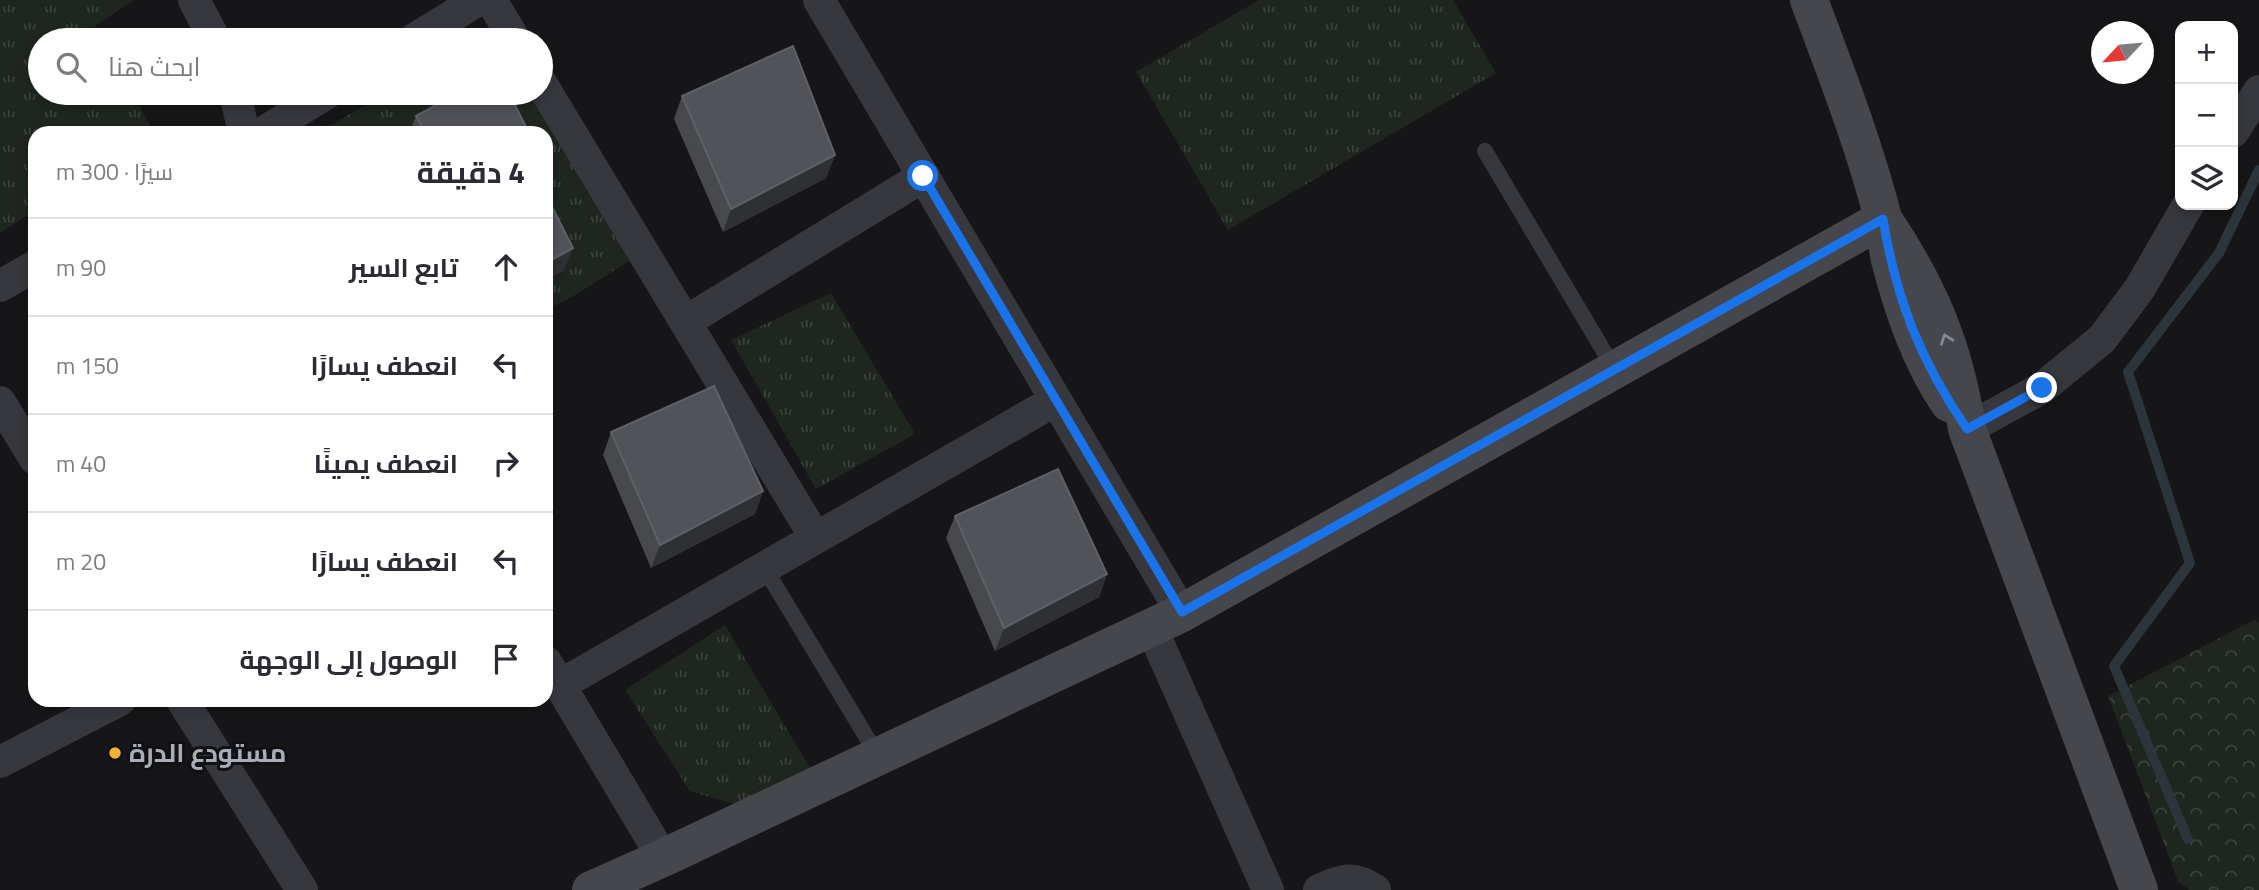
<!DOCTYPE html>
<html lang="ar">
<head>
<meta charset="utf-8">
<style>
	:root { --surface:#fff; --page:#f2f2f3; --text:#2b2b33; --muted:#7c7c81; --line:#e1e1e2 }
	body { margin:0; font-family:"Titillium Web",Cairo,sans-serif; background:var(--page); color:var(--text); direction:rtl }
	.controls { position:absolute; right:21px; top:21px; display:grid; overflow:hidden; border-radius:14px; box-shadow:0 4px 10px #0003 }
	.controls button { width:63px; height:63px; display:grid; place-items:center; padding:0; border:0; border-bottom:2px solid var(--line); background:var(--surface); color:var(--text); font:35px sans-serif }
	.compass { position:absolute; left:2091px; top:21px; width:63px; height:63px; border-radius:50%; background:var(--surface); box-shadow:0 4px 10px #0003; rotate:244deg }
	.stop { position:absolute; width:21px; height:21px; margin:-16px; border:5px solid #1a73e8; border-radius:50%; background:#fff }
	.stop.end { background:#1a73e8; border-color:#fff; box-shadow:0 2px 7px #0008 }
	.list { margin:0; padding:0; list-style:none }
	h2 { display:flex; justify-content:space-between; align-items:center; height:91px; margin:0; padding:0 28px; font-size:30px }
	h2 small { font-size:23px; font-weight:400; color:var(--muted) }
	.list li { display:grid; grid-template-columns:46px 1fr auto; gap:21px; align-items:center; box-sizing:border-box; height:98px; padding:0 28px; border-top:2px solid var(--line) }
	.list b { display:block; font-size:26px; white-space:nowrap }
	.list em { font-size:23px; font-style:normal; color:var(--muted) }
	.icon { flex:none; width:38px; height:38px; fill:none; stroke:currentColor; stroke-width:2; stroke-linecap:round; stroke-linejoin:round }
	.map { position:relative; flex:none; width:2259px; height:890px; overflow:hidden; direction:ltr }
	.search { position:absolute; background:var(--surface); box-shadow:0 4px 10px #0003; left:28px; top:28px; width:525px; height:77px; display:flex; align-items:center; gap:18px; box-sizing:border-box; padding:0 24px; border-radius:38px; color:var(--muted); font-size:26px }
	.panel { position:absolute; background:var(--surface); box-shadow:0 4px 10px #0003; left:28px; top:126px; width:525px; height:581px; border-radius:21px; direction:rtl }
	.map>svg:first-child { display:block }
	.forest { fill:url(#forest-crowns) }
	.park { fill:url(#park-tufts) }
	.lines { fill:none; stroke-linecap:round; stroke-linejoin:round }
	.stream { stroke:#2c353c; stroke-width:10 }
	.lane { stroke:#37383d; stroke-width:16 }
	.street { stroke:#37383d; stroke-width:32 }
	.secondary { stroke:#45474d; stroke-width:38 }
	.wall { fill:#47494d }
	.shaded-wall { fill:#2f3033 }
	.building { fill:#525359; stroke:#5f6168; stroke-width:2 }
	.oneway { stroke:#858993 }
	.route { stroke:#1a73e8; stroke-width:9 }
	.poi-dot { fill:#f2b134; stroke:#111113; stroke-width:2.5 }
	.labels { text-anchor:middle; stroke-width:6; stroke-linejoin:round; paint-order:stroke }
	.poi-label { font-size:26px; font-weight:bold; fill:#a8adb8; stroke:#111113; text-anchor:start }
</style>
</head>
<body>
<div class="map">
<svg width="2259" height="890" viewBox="0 0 2259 890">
	<defs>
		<pattern id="forest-crowns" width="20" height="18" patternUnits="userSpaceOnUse" patternTransform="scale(1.75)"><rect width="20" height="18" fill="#1e261f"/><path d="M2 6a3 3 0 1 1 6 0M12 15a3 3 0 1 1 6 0" fill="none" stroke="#3c433d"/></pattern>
		<pattern id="park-tufts" width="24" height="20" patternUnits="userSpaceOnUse" patternTransform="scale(1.75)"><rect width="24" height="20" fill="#1e261f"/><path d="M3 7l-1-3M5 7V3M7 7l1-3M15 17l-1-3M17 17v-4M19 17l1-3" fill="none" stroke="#3c433d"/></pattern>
	</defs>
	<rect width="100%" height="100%" fill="#161618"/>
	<path class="forest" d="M2256,619l3,4v267h-70l-11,-9 -70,-185z"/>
	<path class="park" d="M0,0h134l-39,26 8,14h-63v53h92l22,40h-119v77l-35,23z
		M1259,0h194l43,73 -268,157 -92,-158z
		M386,93h146l100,166 -55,35 -31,16v-28l18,-10 -18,-37v-102h-228z
		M831,293l84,141 -99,55 -85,-149z
		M725,625l91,153 -71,29 -55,-16 -65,-101z"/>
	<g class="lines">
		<path class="stream" d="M2188,839l-74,-173 76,-103 -62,-191 91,-119 40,-83"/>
		<path class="lane" d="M1485,151l130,219
			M764,567l114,189"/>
		<path class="street" d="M194,0l21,40
			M491,0l24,40
			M819,0l363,613
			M413,40l65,-40
			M541,83l274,454
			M235,93l9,40
			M2233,132l26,-41
			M262,133l65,-40
			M0,286l35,-20
			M685,322l239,-146
			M0,402l35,57
			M1967,429l75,-41 60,-49 38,-51 48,-83
			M1151,627l117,263
			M546,662l117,196
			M560,685l496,-285
			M182,700l120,190
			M0,762l120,-62
			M1319,890c24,-10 33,-15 56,0"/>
		<path class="secondary" d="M1809,0c27,72 55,144 74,218 3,14 4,28 7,42 13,50 30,100 59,143
			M1883,219c46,68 72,129 84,210l172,461
			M591,890l72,-32 519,-245 701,-394"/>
	</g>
	<path class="wall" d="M682,96l153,59 -9,23 -103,54 -49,-113z
		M416,116l113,17h-120z
		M611,432l152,59 -8,23 -104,54 -48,-113z
		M955,516l152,58 -8,23 -104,54 -49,-113z"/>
	<path class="shaded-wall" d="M835,155l-9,23 -103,54 8,-23z
		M573,248l-9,23 -18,10v-18z
		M763,491l-8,23 -104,54 9,-23z
		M1107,574l-8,23 -104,54 9,-23z"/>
	<path class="building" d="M793,46l42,109 -104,54 -49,-113z
		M458,93h51l20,40h-104l-9,-17z
		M546,195l27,53 -27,15z
		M714,386l49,105 -103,54 -49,-113z
		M1058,469l49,105 -103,54 -49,-112z"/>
	<defs><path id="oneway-chevron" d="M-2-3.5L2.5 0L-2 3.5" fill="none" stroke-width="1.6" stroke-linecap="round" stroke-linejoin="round" transform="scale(1.75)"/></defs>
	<use class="oneway" href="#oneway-chevron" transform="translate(1946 339) rotate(-110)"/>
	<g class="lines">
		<path class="route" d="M923,176l259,436 701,-393c13,80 38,143 84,210l75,-41"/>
	</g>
	<circle class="poi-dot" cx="115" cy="753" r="7"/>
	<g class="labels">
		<g class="poi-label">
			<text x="129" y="762">مستودع الدرة</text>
		</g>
	</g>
</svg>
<div class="controls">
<button>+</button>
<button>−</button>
<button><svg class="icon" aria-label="layers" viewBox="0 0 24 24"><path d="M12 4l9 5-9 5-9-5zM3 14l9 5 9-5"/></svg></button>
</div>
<svg class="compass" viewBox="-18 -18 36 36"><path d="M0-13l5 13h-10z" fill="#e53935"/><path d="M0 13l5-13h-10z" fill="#7c7c81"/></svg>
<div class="stop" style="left:923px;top:176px"></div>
<div class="stop end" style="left:2042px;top:388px"></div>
<div class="search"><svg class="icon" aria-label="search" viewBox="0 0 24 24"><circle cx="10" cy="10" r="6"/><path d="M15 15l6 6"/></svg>ابحث هنا</div>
<section class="panel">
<h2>4 دقيقة<small>سيرًا · 300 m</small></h2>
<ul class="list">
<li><svg class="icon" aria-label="ahead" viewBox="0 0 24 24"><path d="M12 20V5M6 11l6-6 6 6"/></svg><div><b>تابع السير</b></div><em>90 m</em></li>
<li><svg class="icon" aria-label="left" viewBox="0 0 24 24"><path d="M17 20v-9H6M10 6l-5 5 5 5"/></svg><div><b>انعطف يسارًا</b></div><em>150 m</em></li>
<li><svg class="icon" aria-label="right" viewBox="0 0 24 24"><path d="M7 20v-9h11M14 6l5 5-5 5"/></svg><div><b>انعطف يمينًا</b></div><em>40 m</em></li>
<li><svg class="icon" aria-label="left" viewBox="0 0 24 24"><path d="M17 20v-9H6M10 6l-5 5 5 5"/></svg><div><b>انعطف يسارًا</b></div><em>20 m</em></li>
<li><svg class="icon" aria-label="arrive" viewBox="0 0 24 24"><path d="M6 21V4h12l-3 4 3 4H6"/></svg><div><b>الوصول إلى الوجهة</b></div></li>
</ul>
</section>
</div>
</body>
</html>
